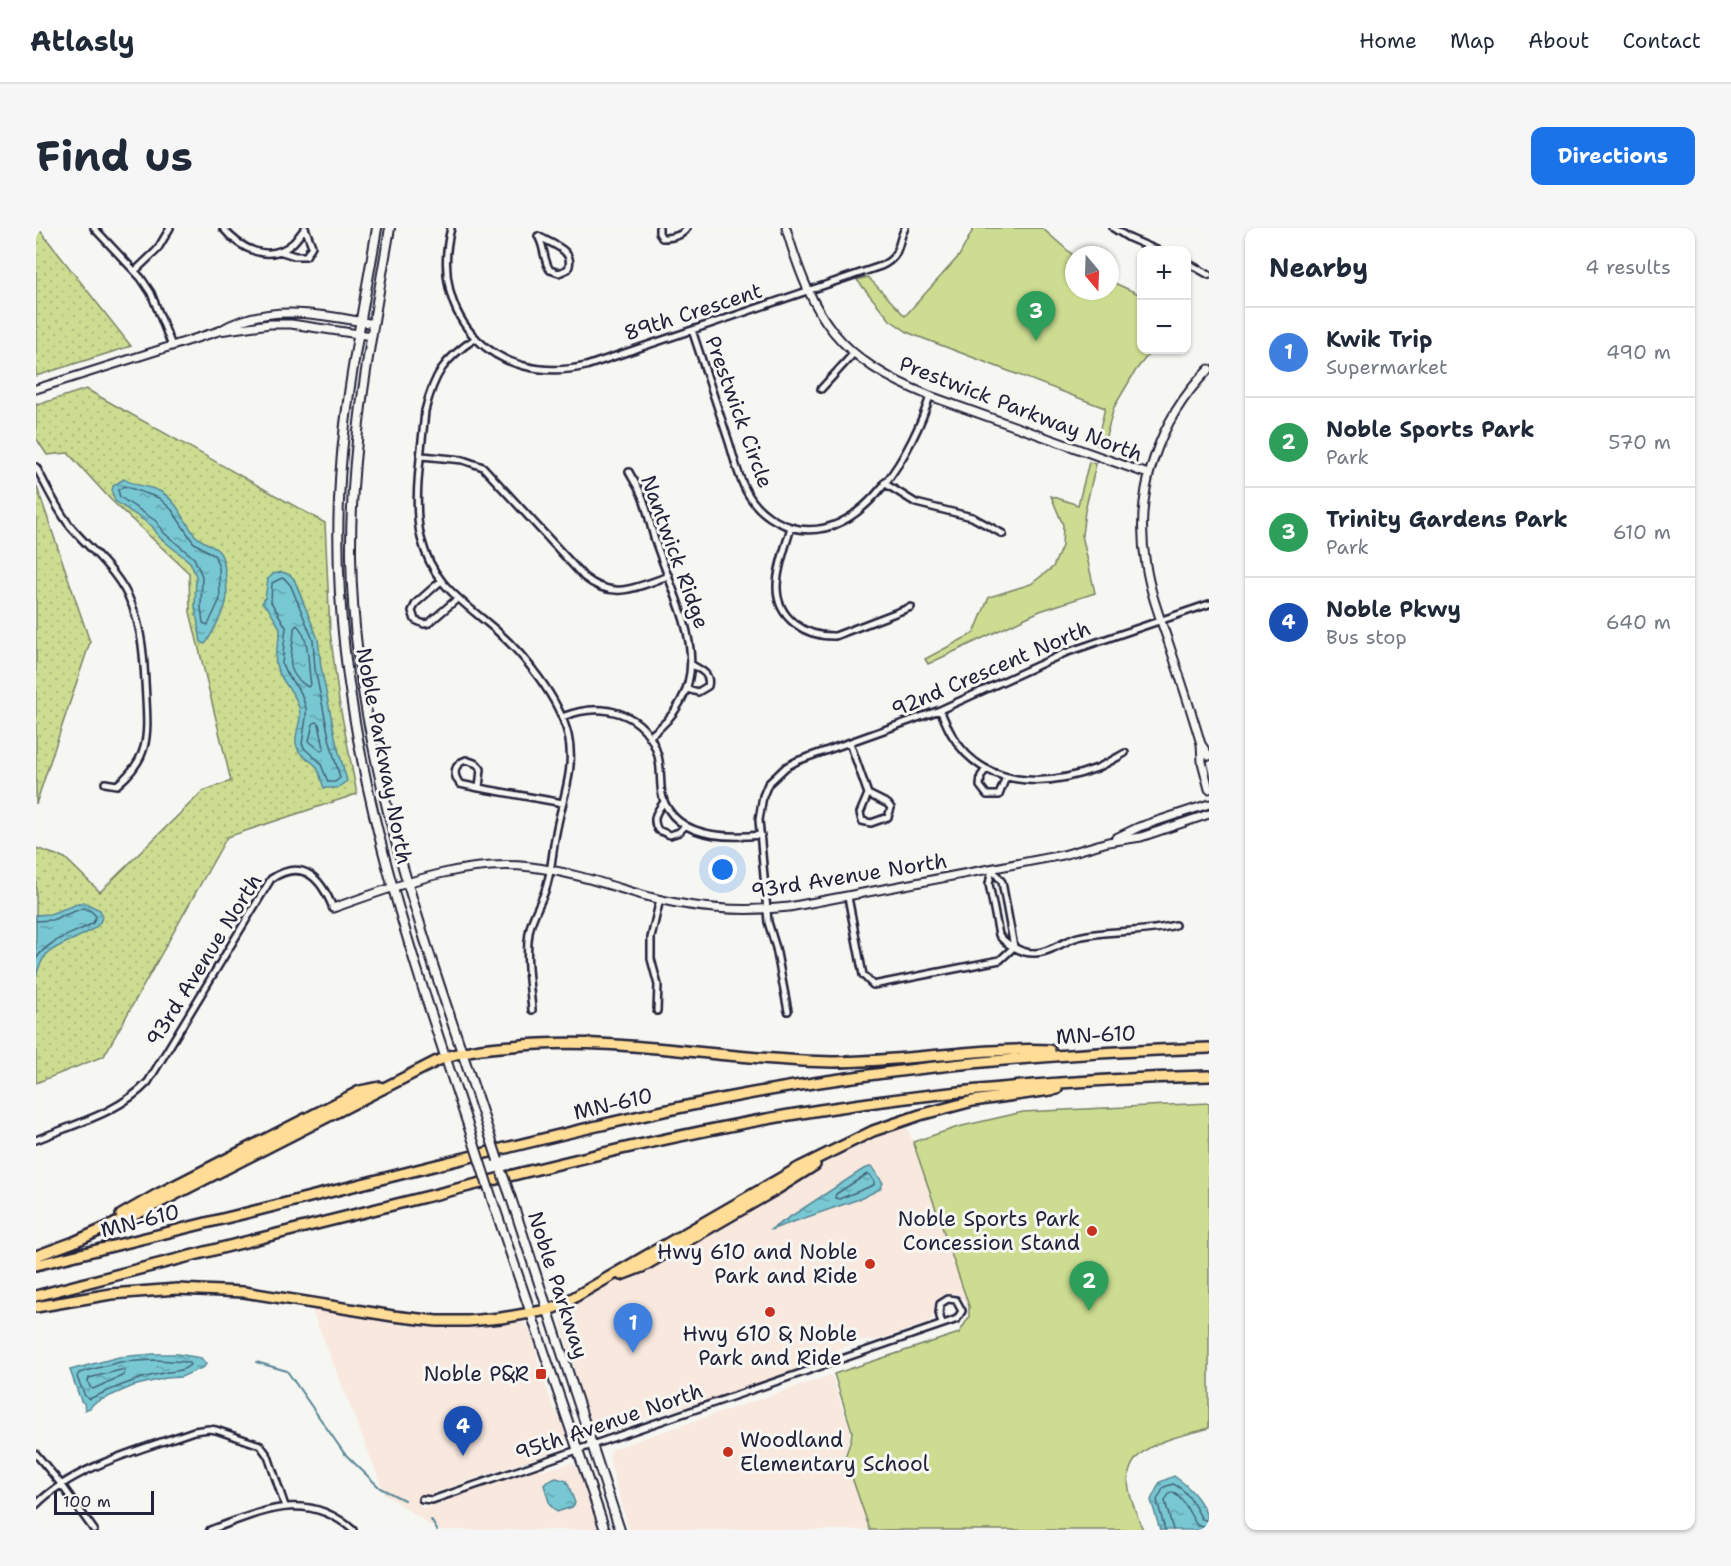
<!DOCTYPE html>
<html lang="en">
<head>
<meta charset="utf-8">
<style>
	:root { --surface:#fff; --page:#f6f6f7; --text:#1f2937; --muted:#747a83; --line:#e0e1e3; --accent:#1a73e8 }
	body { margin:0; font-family:"Shantell Sans",sans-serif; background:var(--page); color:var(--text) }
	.controls { position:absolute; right:18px; top:18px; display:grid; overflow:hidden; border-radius:12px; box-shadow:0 2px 4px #0004 }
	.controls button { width:54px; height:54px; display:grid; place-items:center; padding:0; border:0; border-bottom:2px solid var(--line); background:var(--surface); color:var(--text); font:30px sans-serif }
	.compass { position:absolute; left:1029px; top:18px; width:54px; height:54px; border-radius:50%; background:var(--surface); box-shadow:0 2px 4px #0004; rotate:161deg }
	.scale { position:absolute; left:18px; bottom:15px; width:100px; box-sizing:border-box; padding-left:6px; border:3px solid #22223b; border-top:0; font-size:16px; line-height:21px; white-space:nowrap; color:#22223b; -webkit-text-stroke:4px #f6f6f2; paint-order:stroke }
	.you { position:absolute; left:687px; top:642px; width:21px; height:21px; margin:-15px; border:4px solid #fff; border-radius:50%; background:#1a73e8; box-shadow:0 0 0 9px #1a73e833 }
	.badge { display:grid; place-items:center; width:39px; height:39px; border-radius:50%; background:var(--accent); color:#fff; font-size:20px; font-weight:700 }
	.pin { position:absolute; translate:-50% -50px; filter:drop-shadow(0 2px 3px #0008) }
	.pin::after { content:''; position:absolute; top:32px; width:21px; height:18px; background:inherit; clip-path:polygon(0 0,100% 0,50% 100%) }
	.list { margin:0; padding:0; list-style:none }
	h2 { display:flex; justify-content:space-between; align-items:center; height:78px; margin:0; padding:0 24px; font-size:26px }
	h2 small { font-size:20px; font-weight:400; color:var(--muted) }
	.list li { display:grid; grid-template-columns:39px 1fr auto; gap:18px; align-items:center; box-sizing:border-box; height:90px; padding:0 24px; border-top:2px solid var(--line) }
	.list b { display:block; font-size:22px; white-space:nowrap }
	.list p { margin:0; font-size:20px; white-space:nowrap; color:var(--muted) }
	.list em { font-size:20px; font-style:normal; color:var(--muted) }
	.map { position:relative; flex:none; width:1173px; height:1302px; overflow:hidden; border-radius:12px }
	header { display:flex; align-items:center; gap:36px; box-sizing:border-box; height:84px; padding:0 30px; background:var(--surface); border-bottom:2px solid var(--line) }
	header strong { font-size:28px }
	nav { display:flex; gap:33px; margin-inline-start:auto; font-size:21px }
	.intro { display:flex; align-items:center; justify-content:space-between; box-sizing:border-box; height:144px; padding:0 36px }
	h1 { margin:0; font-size:42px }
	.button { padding:15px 27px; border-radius:12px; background:var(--accent); color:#fff; font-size:21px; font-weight:700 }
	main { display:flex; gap:36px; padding:0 36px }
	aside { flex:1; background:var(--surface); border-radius:12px; box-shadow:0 2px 4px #0004 }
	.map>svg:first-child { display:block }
	.built { fill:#f8e8de }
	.grass { fill:url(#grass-dots); stroke:#778066; stroke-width:1.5 }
	.park { fill:#ccdd91; stroke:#778066; stroke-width:1.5 }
	.water { fill:url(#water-ripples); stroke:#568696; stroke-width:1.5 }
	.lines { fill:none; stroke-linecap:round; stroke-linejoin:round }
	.shore { stroke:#446478; stroke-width:1.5 }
	.stream { stroke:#568696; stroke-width:2 }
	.minor-casing { stroke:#22223b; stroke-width:10 }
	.tertiary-casing { stroke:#22223b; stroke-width:11 }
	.secondary-casing { stroke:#22223b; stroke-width:12 }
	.motorway-casing { stroke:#22223b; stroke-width:14 }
	.minor { stroke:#f6f6f2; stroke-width:5 }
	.tertiary { stroke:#f6f6f2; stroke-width:7 }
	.secondary { stroke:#f6f6f2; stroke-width:8 }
	.motorway { stroke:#ffdd96; stroke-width:9 }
	.secondary-bridge-casing { stroke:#22223b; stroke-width:12; stroke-linecap:butt }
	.secondary-bridge { stroke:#f6f6f2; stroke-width:8 }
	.poi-dot { fill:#c8321e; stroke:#f6f6f2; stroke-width:2 }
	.labels { text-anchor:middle; stroke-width:6; stroke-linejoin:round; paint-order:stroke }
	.street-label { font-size:21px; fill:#22223b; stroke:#f6f6f2 }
	.poi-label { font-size:21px; fill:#22223b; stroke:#f6f6f2; text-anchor:end }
</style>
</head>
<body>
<header>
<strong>Atlasly</strong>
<nav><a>Home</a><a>Map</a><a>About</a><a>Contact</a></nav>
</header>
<div class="intro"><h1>Find us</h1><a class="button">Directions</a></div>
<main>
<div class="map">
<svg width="1173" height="1302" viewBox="0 0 1173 1302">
	<defs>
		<pattern id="grass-dots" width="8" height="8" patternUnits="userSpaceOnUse" patternTransform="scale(1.5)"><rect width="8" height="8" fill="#ccdd91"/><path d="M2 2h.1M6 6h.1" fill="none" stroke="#afbd7e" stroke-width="1.8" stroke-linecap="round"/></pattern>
		<pattern id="water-ripples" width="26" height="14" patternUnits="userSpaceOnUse" patternTransform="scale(1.5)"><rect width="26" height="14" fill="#78c8d3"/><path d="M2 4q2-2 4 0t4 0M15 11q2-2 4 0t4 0" fill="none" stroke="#62a2ac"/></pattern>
	</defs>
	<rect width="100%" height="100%" fill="#f6f6f2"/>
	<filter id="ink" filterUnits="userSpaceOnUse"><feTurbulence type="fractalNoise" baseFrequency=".0167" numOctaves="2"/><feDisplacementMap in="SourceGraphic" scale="12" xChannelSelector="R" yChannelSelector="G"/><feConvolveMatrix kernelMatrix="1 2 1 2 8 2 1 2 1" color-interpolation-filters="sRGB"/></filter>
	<g filter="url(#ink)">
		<path class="built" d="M869,896l8,18 56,164 -6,-8 -7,-5h-5l-11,4 -6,6 -2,15 -4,5 -51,17 -17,1 -38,14 -9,8 -96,34 -51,15 -62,21 -13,-4 -30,-107 3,-11 51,-30 25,-9 173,-103z
			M275,1079l97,19 57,1 57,-5 7,7 7,20 2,15 14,40 14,24 2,9 -2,7 -5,5 -144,50 3,7 4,2 112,-39 10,1 26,-7 7,7 20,60h-162l-52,-36z
			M795,1147l19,55 -1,10 -5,15 25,75h-240l-20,-72 3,-9z"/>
		<path class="grass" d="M0,0h2l93,118 -95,30z
			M50,161l239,134 5,108 9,70 18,93 -130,43 -123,219 -68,27v-235l29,10 35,34 103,-101 28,-10 -41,-169 -1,-39 -78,-73 -43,-47 -21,2 -11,-17v-36l1,3z
			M0,256l54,158 -54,162z"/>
		<path class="park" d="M938,0h68l32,28v35h36v-10l31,14 1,55h10l-16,20 -22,37 -11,40 -7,-2 9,-37 -196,-75 -19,-13 -33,-40 11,-3 37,39 54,-60z
			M1053,234l7,2 -11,47 -3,24 13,58 -55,18 -112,53 -3,-5 49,-26 15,-36 42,-13 22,-17 9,-21 1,-21 -12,-29 27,9z
			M1173,875v325c-32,10 -88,16 -80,61 2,14 9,28 14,41h-273l-25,-73 6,-17 1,-9 -18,-57 125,-41 10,-16v-11l-56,-164 45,-15 65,-15z"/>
		<path class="water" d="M88,251c12,8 28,7 39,14 15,10 21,27 31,41 7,9 21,11 26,19 6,8 8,40 6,50 -2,7 -17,37 -21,41l-4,-2 -6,-35 1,-31 -6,-14 -31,-25 -7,-11 -37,-25 -3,-9 1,-6z
			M246,344l8,3 4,4 24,60 3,28 15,74 11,40 -10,7h-13c-3,-7 -4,-16 -8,-22 -5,-6 -14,-9 -17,-15 -8,-12 2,-25 1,-37 -1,-21 -20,-30 -24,-50 -3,-12 5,-24 4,-36l-12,-20 -6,-5 3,-5 3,-19 5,-5z
			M47,674l17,8c12,22 -41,30 -54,45 -5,6 -8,14 -10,22v-62l14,-1z
			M836,938l11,17 -3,6 -18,9 -92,32 92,-60z
			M118,1126h23l24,4 5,6 -2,3 -23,10 -15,1 -33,8 -39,17 -4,5 -5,2 -1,-7 -3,-2 -11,-31 49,-13z
			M1138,1248c18,12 35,32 35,54h-49l-9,-30 9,-18z
			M520,1250l11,3 8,22 -3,4 -15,5 -7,-7 -6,-20 3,-3z"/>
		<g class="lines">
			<path class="shore" d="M88,258l35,12 13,12 21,32 22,14 4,12 1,31 -12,26 -5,-2 -2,-16 1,-31 -8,-18 -30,-25 -8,-12 -36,-24 -2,-7z
				M246,350l4,2 5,6 22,54 2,29 15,73 10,36 -5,4h-7l-8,-20 -15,-13 -3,-5 4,-26v-10l-5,-15 -15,-20 -4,-9 4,-37 -15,-25 1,-19z
				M261,397c14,14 10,41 14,59l-3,3c-28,-17 -14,-34 -14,-59z
				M280,494l3,2 5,24 -3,3 -12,-10 4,-17z
				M0,693l16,-1 31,-12 8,3 5,5 -3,7c-20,12 -43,15 -57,36
				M831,946l3,1 4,6v4l-35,14 -4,-1 1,-4z
				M119,1132l33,2 2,3c-8,7 -17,6 -27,8 -26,5 -49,15 -74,26l-4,-3 -8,-19 2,-4 41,-11z
				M85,1142l4,1 -1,4 -31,14 -3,-2 -2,-6 1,-3z
				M1129,1302l-8,-30 7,-13 9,-3c15,6 21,22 29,35l7,2
				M1137,1302l-8,-29 4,-7 3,-2c13,7 17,22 25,33l12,4"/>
			<path class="stream" d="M220,1134l31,9 57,82 36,35 24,12
				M395,1292l6,10"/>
			<g class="minor-casing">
				<path id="minor" d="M58,0l47,50 10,15 21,53
					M187,0c17,21 46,36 70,15 4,-4 8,-10 12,-15
					M415,0c-23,90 45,159 135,138l295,-100c21,-10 15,-21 24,-38
					M623,0v5l3,5c9,0 20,-2 25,-10
					M1077,0l16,10 28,12
					M502,8c13,8 38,14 30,33l-9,4 -9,-3c-7,-10 -5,-23 -12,-34z
					M243,23l16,5h11l6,-10 -7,-18
					M1150,34l23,13
					M99,43l22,-21 13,-22
					M656,102c12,36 24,72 36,109 6,18 10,39 20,55 11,19 30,31 51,35 66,10 115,-81 131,-133
					M440,110c-32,21 -42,36 -51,73 -3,37 -13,91 -4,127 12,48 42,63 76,93 27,24 62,67 71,104 8,34 -6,64 -12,98 -4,19 -4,39 -11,58 -5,14 -14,27 -16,42 -4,25 1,52 3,77
					M785,161l33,-36
					M386,228l41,4 20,7 101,110c30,24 52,10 85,-1
					M0,239c11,20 20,41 34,59 23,27 48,44 62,79 12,31 12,61 14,94 2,38 3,60 -29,86l-12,-2
					M593,244c4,8 10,16 13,24 7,17 9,36 16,53 24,69 64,132 -9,188
					M848,255l32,20 56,14 31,17
					M755,299c-5,19 -14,41 -14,60 0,32 29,50 58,49l76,-29
					M405,353l-25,22 -4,8 3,9 9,4 5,-1 28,-24
					M651,461l11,3 10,-6c3,-12 -7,-16 -16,-21
					M904,482c4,8 7,17 12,25 31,53 93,53 145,33 9,-4 19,-10 28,-15
					M526,489c39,-16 84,-6 96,39 5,18 -1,37 10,53 18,29 63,29 93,26
					M814,515l18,51
					M430,532l11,4 4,5 -2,19 -19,-4c-8,-10 -6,-20 6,-24z
					M950,541l-5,7 -1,10 7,9h12l7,-18
					M443,560l84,15
					M832,566l20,10 3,4 -3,9 -17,6 -9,-2 -2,-8z
					M628,574c-7,9 -13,17 -6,28l12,5 9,-3 6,-6
					M956,641l-3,15 10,51c6,9 24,19 36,18 14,0 29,-12 43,-16 32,-8 65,-3 97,-12
					M956,641l10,13 12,65
					M812,669l15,78 10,10 127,-25 14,-13
					M621,783l1,-26 -7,-26v-21l9,-39
					M752,783l-12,-63 -8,-26 -9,-102 4,-24 5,-12 18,-17 11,-6 143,-51 125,-57 144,-49
					M0,912c38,-16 83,-27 112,-58l123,-203c32,-21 50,-1 62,29
					M0,1226l25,30 33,46
					M386,1271l10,1 520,-179 5,-2 5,-8 -6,-11 -8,-1 -8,5 -1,9 3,11
					M0,1277c38,-39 107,-56 158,-74l15,-2 7,1 44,15 8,11 17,50
					M174,1302c51,-18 96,-42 143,0"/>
			</g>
			<g class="tertiary-casing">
				<path id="tertiary" d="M750,0c27,92 53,131 144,168l218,78
					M185,102c48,-28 102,-15 153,-6
					M1173,141c-51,51 -76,125 -63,196 4,27 14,53 23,79 11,33 22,66 32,100l8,12
					M0,161l183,-58 51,-7h21l81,12
					M1165,516l1,18 7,27
					M1080,610l23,-11 70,-23
					M297,680c64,-22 129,-49 198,-41 35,4 68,15 101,25 52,16 104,21 157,15l274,-52 45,-13 33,-5 68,-23"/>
			</g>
			<g class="secondary-casing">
				<path id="secondary" d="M341,0c-15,90 -35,181 -38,273 -9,220 64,430 133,636
					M354,0c-19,109 -40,217 -39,328 3,201 76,388 138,577
					M474,967l110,335
					M456,971l113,331"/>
			</g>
			<g class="motorway-casing">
				<path id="motorway" d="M85,987l35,-20 204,-104 20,-4
					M0,1028l38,-14 67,-30 296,-151c24,-11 49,-13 75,-15 108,-11 213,15 321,16 72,0 145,-15 217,-12
					M0,1037c124,-31 249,-61 373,-93 109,-27 218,-55 328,-76 156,-29 314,-43 472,-48
					M585,1047l21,-8 135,-78 38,-24
					M0,1068c128,-34 256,-66 385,-98 132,-33 264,-67 399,-88 129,-20 259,-31 389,-34
					M0,1079l75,-13 66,-5 67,3 149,24 44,5h31l33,-3 47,-8 11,-4 241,-139 73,-36 47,-16 53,-14 84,-12"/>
			</g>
			<use href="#minor" class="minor"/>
			<use href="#tertiary" class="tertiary"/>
			<use href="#secondary" class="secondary"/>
			<use href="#motorway" class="motorway"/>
			<g class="secondary-bridge-casing">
				<path id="secondary-bridge" d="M453,905l9,27
					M436,909l20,62
					M466,945l8,22"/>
			</g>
			<use href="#secondary-bridge" class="secondary-bridge"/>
		</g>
	</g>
	<g class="poi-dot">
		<circle cx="1056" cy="1003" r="6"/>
		<circle cx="834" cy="1036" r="6"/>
		<circle cx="734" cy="1084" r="6"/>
		<rect x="499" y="1140" width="12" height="12" rx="3"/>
		<circle cx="692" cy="1224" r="6"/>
	</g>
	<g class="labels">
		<g class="street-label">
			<text transform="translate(657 84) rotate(-18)" y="7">89th Crescent</text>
			<text transform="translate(985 181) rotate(21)" y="7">Prestwick Parkway North</text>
			<text transform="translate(703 184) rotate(70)" y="7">Prestwick Circle</text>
			<text transform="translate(639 324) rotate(70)" y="7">Nantwick Ridge</text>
			<text transform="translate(955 441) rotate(-23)" y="7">92nd Crescent North</text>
			<text transform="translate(348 528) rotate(79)" y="7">Noble Parkway North</text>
			<text transform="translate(813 648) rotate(-9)" y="7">93rd Avenue North</text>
			<text transform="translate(168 732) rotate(-58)" y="7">93rd Avenue North</text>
			<text transform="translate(1060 807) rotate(-3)" y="7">MN-610</text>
			<text transform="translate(577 876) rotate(-13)" y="7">MN-610</text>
			<text transform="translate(104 993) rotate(-14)" y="7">MN-610</text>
			<text transform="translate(522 1057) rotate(72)" y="7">Noble Parkway</text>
			<text transform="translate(573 1194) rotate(-19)" y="7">95th Avenue North</text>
		</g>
		<g class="poi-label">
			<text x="1044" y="998">Noble Sports Park<tspan x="1044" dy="24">Concession Stand</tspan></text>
			<text x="822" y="1031">Hwy 610 and Noble<tspan x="822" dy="24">Park and Ride</tspan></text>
			<text x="734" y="1113" text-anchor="middle">Hwy 610 &amp; Noble<tspan x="734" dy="24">Park and Ride</tspan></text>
			<text x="493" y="1153">Noble P&amp;R</text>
			<text x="704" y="1219" text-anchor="start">Woodland<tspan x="704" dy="24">Elementary School</tspan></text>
		</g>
	</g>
</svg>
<div class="controls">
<button>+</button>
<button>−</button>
</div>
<svg class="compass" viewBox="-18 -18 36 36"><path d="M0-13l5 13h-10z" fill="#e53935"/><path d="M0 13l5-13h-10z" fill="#747a83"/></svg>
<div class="scale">100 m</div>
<div class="you"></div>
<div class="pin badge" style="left:597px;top:1125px;background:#3f7fe0">1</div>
<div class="pin badge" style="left:1053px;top:1083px;background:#2e9e5b">2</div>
<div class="pin badge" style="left:1000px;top:113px;background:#2e9e5b">3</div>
<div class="pin badge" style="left:427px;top:1228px;background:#1a4fb4">4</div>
</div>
<aside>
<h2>Nearby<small>4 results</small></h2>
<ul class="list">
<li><span class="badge" style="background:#3f7fe0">1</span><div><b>Kwik Trip</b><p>Supermarket</p></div><em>490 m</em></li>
<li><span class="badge" style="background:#2e9e5b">2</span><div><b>Noble Sports Park</b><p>Park</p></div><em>570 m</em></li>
<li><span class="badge" style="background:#2e9e5b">3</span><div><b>Trinity Gardens Park</b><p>Park</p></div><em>610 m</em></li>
<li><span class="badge" style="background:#1a4fb4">4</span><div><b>Noble Pkwy</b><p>Bus stop</p></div><em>640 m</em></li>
</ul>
</aside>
</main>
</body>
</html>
